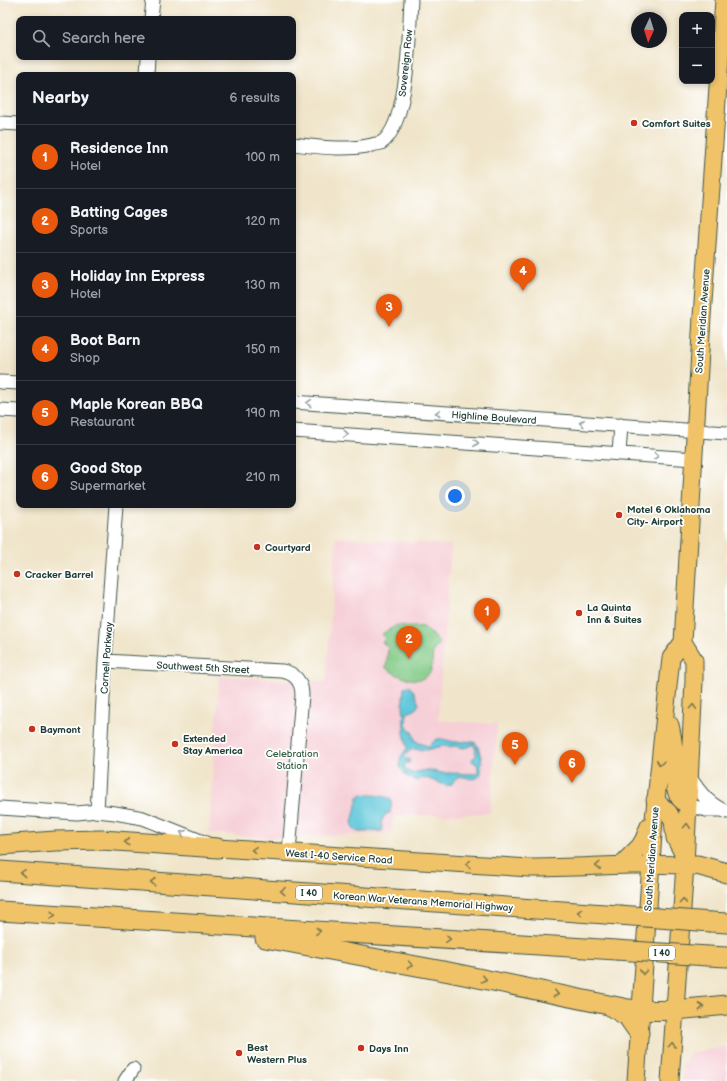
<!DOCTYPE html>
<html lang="en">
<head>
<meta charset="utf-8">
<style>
	:root { --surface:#171b24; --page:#20242c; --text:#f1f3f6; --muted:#9ea1a6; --line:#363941; --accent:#ea580c }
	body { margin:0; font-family:"Balsamiq Sans",sans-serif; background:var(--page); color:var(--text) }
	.controls { position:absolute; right:12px; top:12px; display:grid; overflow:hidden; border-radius:8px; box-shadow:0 2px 6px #0003 }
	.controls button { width:36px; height:36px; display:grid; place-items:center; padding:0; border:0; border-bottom:1px solid var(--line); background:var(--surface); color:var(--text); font:20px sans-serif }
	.compass { position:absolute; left:631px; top:12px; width:36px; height:36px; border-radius:50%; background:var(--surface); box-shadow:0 2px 6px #0003; rotate:184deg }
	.you { position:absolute; left:455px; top:496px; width:14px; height:14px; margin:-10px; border:3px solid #fff; border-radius:50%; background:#1a73e8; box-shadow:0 0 0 6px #1a73e833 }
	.badge { display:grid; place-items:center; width:26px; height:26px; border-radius:50%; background:var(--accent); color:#fff; font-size:13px; font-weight:700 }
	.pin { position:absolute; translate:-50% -33px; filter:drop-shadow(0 1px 2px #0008) }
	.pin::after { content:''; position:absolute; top:21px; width:14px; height:12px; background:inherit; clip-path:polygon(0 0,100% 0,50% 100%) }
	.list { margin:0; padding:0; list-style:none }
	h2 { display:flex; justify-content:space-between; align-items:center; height:52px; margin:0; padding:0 16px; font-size:17px }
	h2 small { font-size:13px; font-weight:400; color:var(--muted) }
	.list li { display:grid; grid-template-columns:26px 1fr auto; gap:12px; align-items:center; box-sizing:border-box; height:64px; padding:0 16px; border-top:1px solid var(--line) }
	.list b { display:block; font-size:15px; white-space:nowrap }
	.list p { margin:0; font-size:13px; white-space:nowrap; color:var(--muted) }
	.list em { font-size:13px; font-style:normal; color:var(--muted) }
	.icon { flex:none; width:22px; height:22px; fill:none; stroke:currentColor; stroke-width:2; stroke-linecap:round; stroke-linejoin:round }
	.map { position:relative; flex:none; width:727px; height:1081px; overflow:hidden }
	.search { position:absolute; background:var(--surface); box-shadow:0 2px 6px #0003; left:16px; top:16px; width:280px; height:44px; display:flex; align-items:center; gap:10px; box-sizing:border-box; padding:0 14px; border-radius:8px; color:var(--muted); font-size:15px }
	.panel { position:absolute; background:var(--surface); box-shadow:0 2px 6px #0003; left:16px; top:72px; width:280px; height:436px; border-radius:8px }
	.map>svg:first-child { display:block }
	.built { fill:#f6cfd7 }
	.green { fill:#81ca86; stroke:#50845d }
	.water { fill:#5ec7da; stroke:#3e8287; fill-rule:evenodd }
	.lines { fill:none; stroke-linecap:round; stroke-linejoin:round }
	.minor-casing { stroke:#3e564a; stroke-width:15 }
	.major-casing { stroke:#3e564a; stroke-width:19 }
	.highway-casing { stroke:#3e564a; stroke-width:21 }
	.minor { stroke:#fff; stroke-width:13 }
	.major { stroke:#f1c369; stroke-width:17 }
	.highway { stroke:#f1c369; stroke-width:19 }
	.highway-bridge-casing { stroke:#3e564a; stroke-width:21; stroke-linecap:butt }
	.highway-bridge { stroke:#f1c369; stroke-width:19 }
	.oneway { stroke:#8f9e9a }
	.oneway2 { stroke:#7d794c }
	.poi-dot { fill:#c8321e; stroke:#fff; stroke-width:1.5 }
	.labels { text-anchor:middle; stroke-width:3.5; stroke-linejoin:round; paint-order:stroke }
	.shield { fill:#fff; stroke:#627771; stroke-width:1 }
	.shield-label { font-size:9px; font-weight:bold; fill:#1f3d34 }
	.street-label { font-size:10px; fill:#1f3d34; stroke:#fff }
	.poi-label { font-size:10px; font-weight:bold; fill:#1f3d34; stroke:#fff; text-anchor:start }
	.park-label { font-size:10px; fill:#386048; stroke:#fff }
</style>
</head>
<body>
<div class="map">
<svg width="727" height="1081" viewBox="0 0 727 1081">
	<rect width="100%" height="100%" fill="#fff"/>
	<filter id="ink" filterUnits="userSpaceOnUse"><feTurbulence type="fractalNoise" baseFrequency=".025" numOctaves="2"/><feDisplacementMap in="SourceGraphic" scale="8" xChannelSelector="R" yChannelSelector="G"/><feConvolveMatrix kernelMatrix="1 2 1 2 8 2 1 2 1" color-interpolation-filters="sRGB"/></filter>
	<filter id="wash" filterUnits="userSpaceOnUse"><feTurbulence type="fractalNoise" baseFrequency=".012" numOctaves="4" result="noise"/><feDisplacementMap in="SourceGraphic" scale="16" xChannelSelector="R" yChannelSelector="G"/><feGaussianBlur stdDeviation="0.9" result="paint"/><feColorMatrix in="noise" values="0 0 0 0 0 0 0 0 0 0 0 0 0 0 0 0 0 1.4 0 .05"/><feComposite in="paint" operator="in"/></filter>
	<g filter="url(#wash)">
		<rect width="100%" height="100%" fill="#f0e5ca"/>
		<path class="built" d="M336,537l115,8 -13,175 59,4 -7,89 -96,3 -3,18 -125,4 -57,-5 10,-157 107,6z
			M727,1046v35h-45l1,-18 7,-10z"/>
		<path class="green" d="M397,625l27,2 16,16 -7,8c-1,6 0,16 -3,22 -10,14 -34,3 -44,-5l2,-21 -6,-5 3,-3 -2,-2v-4z"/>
		<path class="water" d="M408,686c7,3 8,12 11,18l-4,6 -8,3 -1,11 2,4 4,3 3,9 4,3 9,3c4,-2 5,-6 10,-7 6,-1 12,3 19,3 6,0 12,-2 19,1 4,5 10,31 1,35 -10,4 -18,-9 -25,6l-5,2 -21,-8h-4l-4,3 -11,-4 -7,-10v-9l7,-10 -3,-16 -1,-34 1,-10zM473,745l2,1 1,5 -1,2 2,2 -5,4v2l6,4v7l-3,2 -24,-1h-9l-16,-3 -15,3 -4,-2 -3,-5 1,-2 5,-2v-3h-4l-2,-2 5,-6 5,-2 12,1 16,-4 7,1 5,-1 10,2z
			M362,794c6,1 26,1 29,6 1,3 0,9 -1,13 -9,1 -8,10 -8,18l-23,1c-5,-1 -7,-4 -7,-9l6,-26z"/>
	</g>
	<g filter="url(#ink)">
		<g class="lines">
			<g class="minor-casing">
				<path id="minor" d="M151,19l2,-19
					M147,75l1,-18
					M0,123l19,1
					M293,144c27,3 53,7 79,1 2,-1 6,-1 9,-2 28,-18 28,-111 30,-143
					M0,382l19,1
					M293,402l434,31
					M0,410l19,1
					M293,431l401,28
					M619,454l2,-29
					M105,661l177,10c13,2 20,11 20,24l-13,157
					M690,777c8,14 21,29 37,35
					M688,805l18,5h16
					M0,808l77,5 20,-2 18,2 28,5 63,25
					M97,811l8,-150 11,-156
					M125,1081l8,-12"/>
			</g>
			<g class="major-casing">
				<path id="major" d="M670,725c3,11 4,23 5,35 0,16 -5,36 13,45
					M655,800l14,13 4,8 2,17 9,17
					M218,848l311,20c52,0 104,-5 156,-3
					M621,865l19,-19 4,-7 5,-13
					M636,1081l18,-262 17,-161 12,-16
					M670,1081l15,-216 9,-184v-21l-11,-18 19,-325 22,-317"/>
			</g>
			<g class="highway-casing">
				<path id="highway" d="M0,845l55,-4 47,-1 116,8
					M685,865h12l30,8
					M0,871l619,44
					M0,911l616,39
					M711,922l16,1
					M265,938l184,34 179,37c33,4 66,-1 99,-4
					M708,956l19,1
					M613,1008l14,8 12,17"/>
			</g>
			<use href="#minor" class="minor"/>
			<use href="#major" class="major"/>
			<use href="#highway" class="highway"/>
			<g class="highway-bridge-casing">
				<path id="highway-bridge" d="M619,915l92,7
					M616,950l92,6"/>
			</g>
			<use href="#highway-bridge" class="highway-bridge"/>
		</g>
		<defs><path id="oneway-chevron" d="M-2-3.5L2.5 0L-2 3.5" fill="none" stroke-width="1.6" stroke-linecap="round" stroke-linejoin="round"/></defs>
		<g class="oneway">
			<use href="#oneway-chevron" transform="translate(309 403) rotate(-176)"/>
			<use href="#oneway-chevron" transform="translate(438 413) rotate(-176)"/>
			<use href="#oneway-chevron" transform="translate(582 423) rotate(-176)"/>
			<use href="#oneway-chevron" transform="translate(346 434) rotate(4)"/>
			<use href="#oneway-chevron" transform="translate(476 443) rotate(4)"/>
			<use href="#oneway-chevron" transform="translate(656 456) rotate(4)"/>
			<use href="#oneway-chevron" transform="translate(183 833) rotate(-158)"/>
		</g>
		<g class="oneway2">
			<use href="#oneway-chevron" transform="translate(693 707) rotate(-87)"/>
			<use href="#oneway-chevron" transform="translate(660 763) rotate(97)"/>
			<use href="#oneway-chevron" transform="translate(687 826) rotate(-87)"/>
			<use href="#oneway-chevron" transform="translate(127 842) rotate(-176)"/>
			<use href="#oneway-chevron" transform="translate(254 850) rotate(-177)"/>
			<use href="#oneway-chevron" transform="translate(468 864) rotate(-176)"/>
			<use href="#oneway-chevron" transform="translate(598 866) rotate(176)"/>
			<use href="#oneway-chevron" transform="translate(23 873) rotate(-176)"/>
			<use href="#oneway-chevron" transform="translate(153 882) rotate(-176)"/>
			<use href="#oneway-chevron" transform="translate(283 891) rotate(-176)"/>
			<use href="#oneway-chevron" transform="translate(683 901) rotate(-86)"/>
			<use href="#oneway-chevron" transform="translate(580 912) rotate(-176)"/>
			<use href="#oneway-chevron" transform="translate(53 915) rotate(4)"/>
			<use href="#oneway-chevron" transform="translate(318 931) rotate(3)"/>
			<use href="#oneway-chevron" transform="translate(448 939) rotate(4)"/>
			<use href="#oneway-chevron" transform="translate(410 965) rotate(10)"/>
			<use href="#oneway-chevron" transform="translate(643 972) rotate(94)"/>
			<use href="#oneway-chevron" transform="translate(484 979) rotate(12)"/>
			<use href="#oneway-chevron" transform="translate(556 994) rotate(12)"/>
			<use href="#oneway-chevron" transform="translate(701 1007) rotate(-5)"/>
			<use href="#oneway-chevron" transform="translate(672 1045) rotate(-86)"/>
		</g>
	</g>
	<g class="poi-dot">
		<circle cx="634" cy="123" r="4"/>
		<circle cx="619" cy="515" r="4"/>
		<circle cx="257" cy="547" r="4"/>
		<circle cx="17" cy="574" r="4"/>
		<circle cx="579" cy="613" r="4"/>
		<circle cx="32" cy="729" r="4"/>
		<circle cx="175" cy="744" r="4"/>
		<circle cx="361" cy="1048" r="4"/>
		<circle cx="239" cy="1053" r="4"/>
	</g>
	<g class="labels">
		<g class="shield">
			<rect x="296" y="886" width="26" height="14" rx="3"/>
			<rect x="649" y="946" width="26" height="14" rx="3"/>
		</g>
		<g class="shield-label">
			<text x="309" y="896">I 40</text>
			<text x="662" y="956">I 40</text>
		</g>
		<g class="street-label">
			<text transform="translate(405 63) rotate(-84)" y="4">Sovereign Row</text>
			<text transform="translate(702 321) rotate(-86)" y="4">South Meridian Avenue</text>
			<text transform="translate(494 417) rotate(4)" y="4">Highline Boulevard</text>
			<text transform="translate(106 658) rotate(-86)" y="4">Cornell Parkway</text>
			<text transform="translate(203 667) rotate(3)" y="4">Southwest 5th Street</text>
			<text transform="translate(339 856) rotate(4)" y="4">West I-40 Service Road</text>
			<text transform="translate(651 859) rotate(-86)" y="4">South Meridian Avenue</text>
			<text transform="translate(423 901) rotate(4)" y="4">Korean War Veterans Memorial Highway</text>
		</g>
		<g class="poi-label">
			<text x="642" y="127">Comfort Suites</text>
			<text x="627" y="513">Motel 6 Oklahoma<tspan x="627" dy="12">City- Airport</tspan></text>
			<text x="265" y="551">Courtyard</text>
			<text x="25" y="578">Cracker Barrel</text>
			<text x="587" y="611">La Quinta<tspan x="587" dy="12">Inn &amp; Suites</tspan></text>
			<text x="40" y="733">Baymont</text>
			<text x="183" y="742">Extended<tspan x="183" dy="12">Stay America</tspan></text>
			<text x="247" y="1051">Best<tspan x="247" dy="12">Western Plus</tspan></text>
			<text x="369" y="1052">Days Inn</text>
		</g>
		<g class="park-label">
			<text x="292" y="757">Celebration<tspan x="292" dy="12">Station</tspan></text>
		</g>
	</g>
</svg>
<div class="controls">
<button>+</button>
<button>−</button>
</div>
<svg class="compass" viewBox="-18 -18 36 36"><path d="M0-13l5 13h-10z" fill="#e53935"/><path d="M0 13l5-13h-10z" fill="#9ea1a6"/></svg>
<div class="you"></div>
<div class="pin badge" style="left:487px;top:631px">1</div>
<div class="pin badge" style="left:409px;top:659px">2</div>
<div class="pin badge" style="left:389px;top:327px">3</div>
<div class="pin badge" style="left:523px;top:291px">4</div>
<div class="pin badge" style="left:515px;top:765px">5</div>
<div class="pin badge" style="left:572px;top:783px">6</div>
<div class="search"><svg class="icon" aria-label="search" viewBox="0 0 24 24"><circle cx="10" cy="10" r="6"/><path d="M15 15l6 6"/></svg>Search here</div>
<section class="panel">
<h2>Nearby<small>6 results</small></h2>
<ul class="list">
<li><span class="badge">1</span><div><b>Residence Inn</b><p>Hotel</p></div><em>100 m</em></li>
<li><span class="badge">2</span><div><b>Batting Cages</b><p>Sports</p></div><em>120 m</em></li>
<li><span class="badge">3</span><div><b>Holiday Inn Express</b><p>Hotel</p></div><em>130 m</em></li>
<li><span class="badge">4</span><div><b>Boot Barn</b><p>Shop</p></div><em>150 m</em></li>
<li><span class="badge">5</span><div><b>Maple Korean BBQ</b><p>Restaurant</p></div><em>190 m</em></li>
<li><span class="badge">6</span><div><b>Good Stop</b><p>Supermarket</p></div><em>210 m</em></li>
</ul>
</section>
</div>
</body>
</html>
